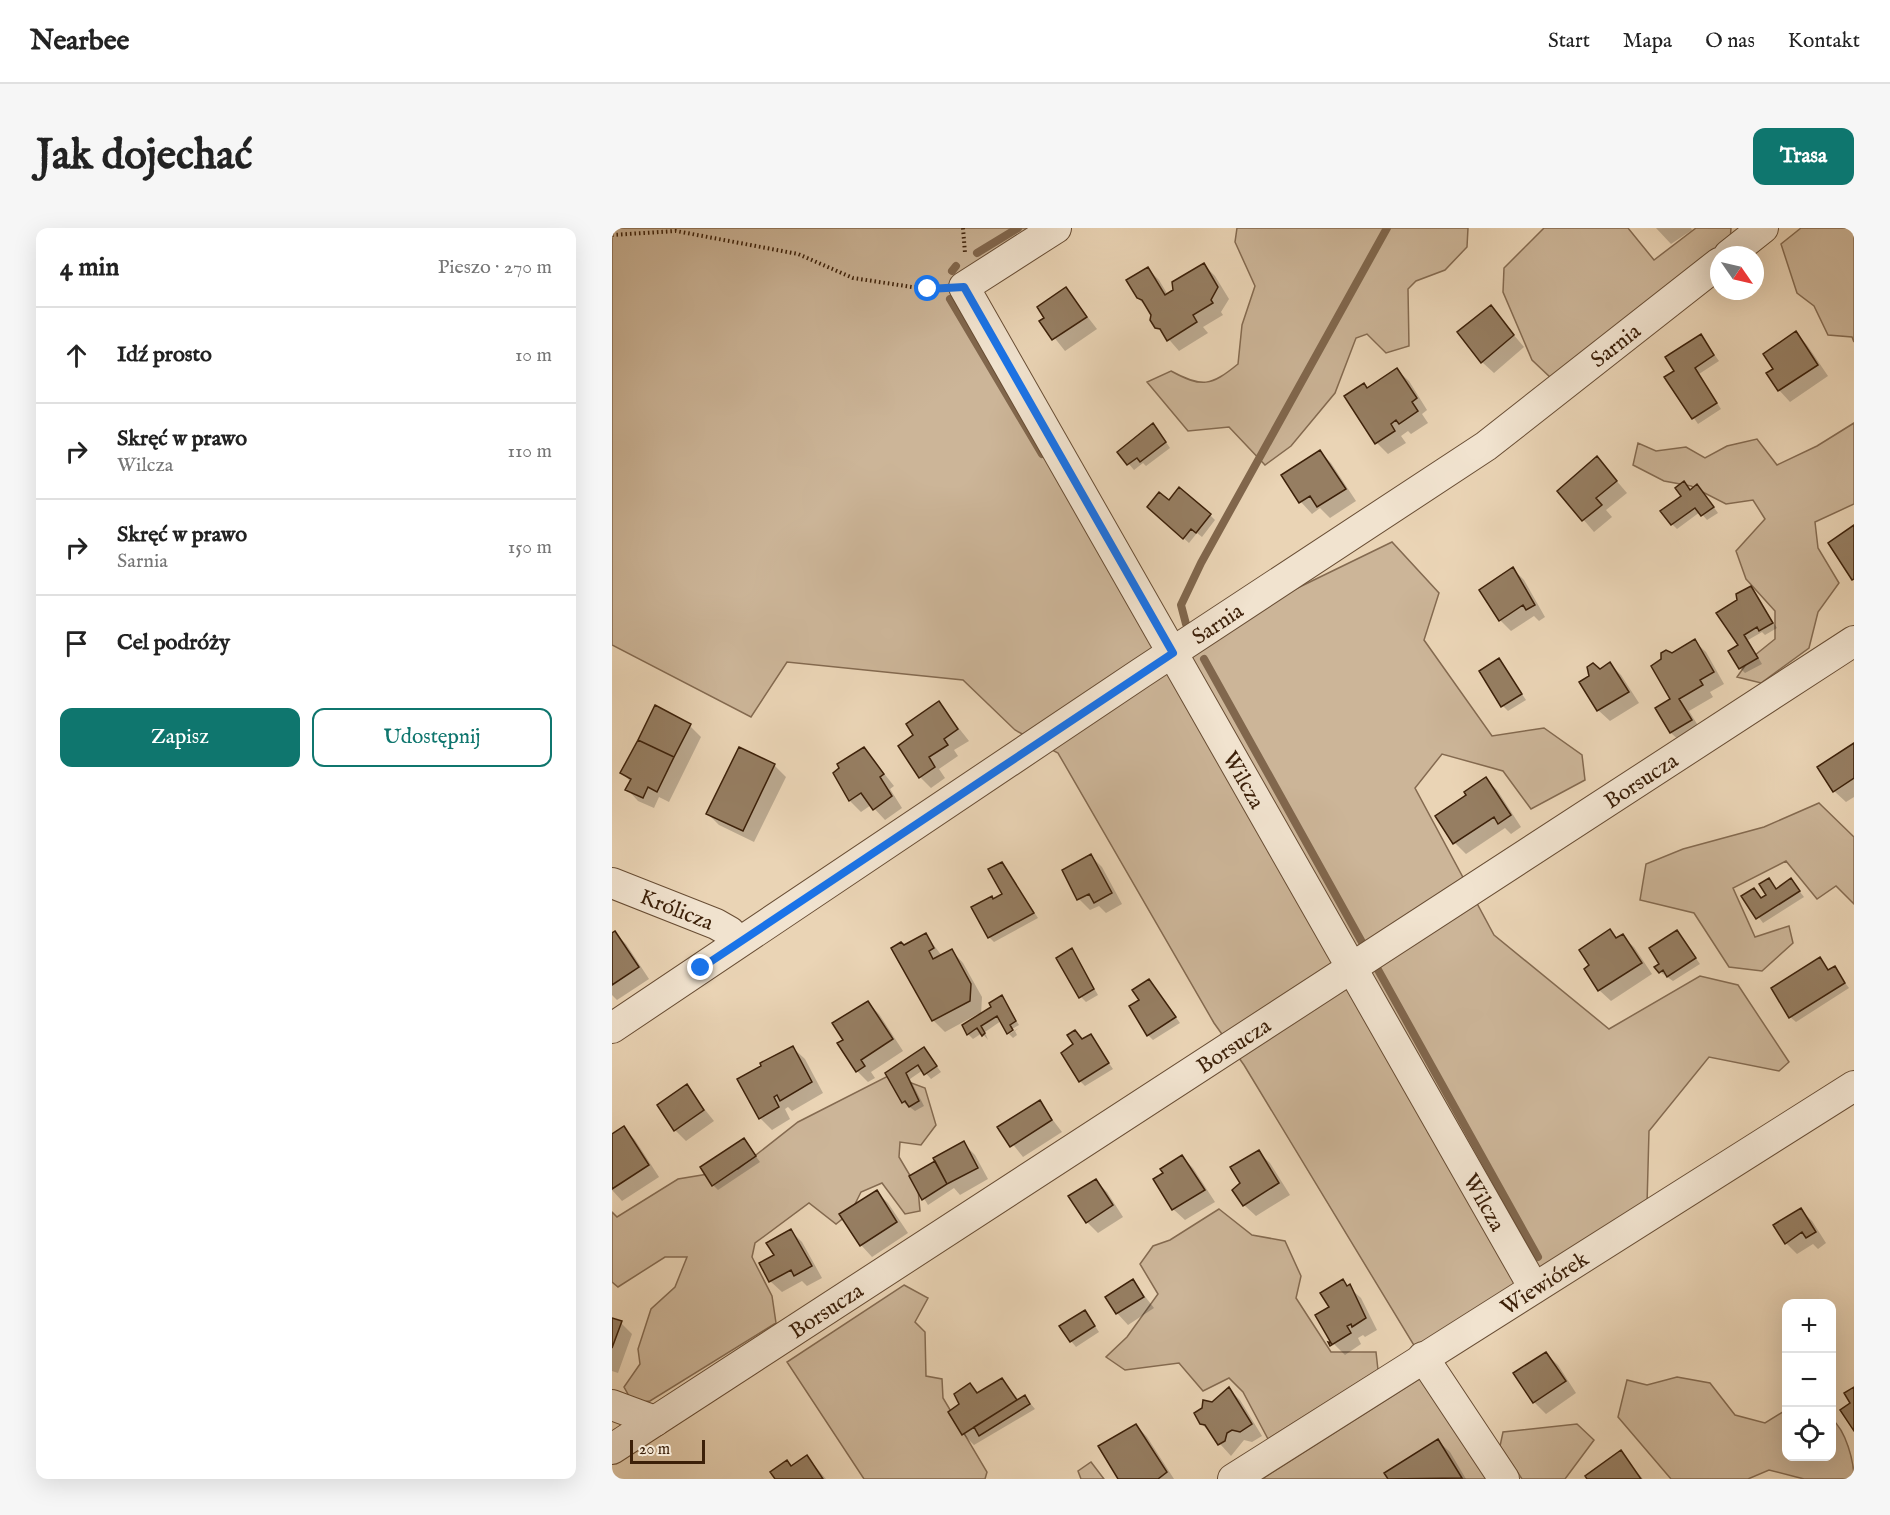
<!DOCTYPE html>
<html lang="pl">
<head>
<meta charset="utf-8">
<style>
	:root { --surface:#fff; --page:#f6f6f6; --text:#222; --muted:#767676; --line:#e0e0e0; --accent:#0f766e }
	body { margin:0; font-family:"IM FELL English",serif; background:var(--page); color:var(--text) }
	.controls { position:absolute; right:18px; bottom:18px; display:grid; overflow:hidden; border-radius:12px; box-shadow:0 6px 24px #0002 }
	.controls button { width:54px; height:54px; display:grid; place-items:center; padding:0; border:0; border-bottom:2px solid var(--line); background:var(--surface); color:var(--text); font:30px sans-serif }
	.compass { position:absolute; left:1098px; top:18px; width:54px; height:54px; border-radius:50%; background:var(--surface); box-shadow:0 6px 24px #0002; rotate:124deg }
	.scale { position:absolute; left:18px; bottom:15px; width:75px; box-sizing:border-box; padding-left:6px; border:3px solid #3c2009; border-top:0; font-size:16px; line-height:21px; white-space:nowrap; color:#3c2009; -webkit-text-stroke:4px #f1e3cf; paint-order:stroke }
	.stop { position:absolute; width:18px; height:18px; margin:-14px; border:4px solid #1a73e8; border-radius:50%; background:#fff }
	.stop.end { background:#1a73e8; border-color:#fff; box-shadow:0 2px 6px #0008 }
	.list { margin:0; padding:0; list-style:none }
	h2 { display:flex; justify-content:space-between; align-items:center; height:78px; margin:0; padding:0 24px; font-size:26px }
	h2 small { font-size:20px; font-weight:400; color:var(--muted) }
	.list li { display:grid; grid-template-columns:39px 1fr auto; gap:18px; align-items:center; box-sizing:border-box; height:96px; padding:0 24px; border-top:2px solid var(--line) }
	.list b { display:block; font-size:22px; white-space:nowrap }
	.list p { margin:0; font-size:20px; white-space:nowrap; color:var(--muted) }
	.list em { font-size:20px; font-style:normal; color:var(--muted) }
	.actions { display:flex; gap:12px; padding:18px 24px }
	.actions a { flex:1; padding:14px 0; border:2px solid var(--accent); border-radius:12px; text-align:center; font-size:21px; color:var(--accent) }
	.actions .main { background:var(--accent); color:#fff }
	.icon { flex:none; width:33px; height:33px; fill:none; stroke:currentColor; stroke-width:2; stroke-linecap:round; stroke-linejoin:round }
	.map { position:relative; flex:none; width:1242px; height:1251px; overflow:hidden; border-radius:12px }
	header { display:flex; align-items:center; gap:36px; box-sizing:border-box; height:84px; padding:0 30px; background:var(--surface); border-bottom:2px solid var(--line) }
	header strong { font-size:28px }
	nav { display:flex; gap:33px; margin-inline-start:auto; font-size:21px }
	.intro { display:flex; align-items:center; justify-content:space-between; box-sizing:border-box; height:144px; padding:0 36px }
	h1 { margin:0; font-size:42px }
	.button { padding:15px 27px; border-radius:12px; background:var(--accent); color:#fff; font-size:21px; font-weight:700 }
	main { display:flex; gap:36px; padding:0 36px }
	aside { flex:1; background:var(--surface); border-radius:12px; box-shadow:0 6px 24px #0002 }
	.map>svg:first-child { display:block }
	.green { fill:#ccb598; stroke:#846a50; stroke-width:1.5 }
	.shadow { fill:#0003 }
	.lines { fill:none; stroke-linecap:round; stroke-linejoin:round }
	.stream { stroke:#81674d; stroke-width:8 }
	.building { fill:#967e62; stroke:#3c2009; stroke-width:1.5 }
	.minor-casing { stroke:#684d34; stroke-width:32 }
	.path { stroke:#3c2009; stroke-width:4; stroke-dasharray:1.5 3; stroke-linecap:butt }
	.minor { stroke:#f1e3cf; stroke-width:30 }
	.route { stroke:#1a73e8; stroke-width:8 }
	.labels { text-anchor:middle; stroke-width:5; stroke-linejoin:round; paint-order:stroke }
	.street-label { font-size:22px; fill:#3c2009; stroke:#f1e3cf }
</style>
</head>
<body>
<header>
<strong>Nearbee</strong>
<nav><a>Start</a><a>Mapa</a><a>O nas</a><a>Kontakt</a></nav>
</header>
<div class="intro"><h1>Jak dojechać</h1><a class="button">Trasa</a></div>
<main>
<aside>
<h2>4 min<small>Pieszo · 270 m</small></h2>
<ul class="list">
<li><svg class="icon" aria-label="ahead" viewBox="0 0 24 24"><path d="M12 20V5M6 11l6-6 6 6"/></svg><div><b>Idź prosto</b></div><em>10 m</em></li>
<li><svg class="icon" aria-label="right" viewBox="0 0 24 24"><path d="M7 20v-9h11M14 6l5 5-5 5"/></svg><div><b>Skręć w prawo</b><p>Wilcza</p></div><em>110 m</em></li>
<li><svg class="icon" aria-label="right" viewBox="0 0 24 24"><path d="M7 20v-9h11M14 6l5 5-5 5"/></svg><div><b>Skręć w prawo</b><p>Sarnia</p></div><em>150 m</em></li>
<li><svg class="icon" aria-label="arrive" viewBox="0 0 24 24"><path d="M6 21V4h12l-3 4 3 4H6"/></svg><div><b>Cel podróży</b></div></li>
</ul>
<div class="actions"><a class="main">Zapisz</a><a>Udostępnij</a></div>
</aside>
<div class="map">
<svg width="1242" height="1251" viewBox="0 0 1242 1251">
	<rect width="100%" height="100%" fill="#ead4b5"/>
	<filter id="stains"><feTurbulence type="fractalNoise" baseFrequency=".00333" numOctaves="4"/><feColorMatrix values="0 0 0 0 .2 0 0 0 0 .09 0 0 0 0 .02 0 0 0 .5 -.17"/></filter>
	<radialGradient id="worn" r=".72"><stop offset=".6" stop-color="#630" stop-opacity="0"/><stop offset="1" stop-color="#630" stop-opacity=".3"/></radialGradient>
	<path class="green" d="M0,0h435l-82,52 209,385 107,-69 111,-54 47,51 -15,47 68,96 52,-8 38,27 3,25 -54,29 -28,-38 -61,-17 -27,34 79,147 115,94 91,-53 38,9 51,77 -10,9 -70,-14 -60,74 -2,74 -229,147 -174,-287 -30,-42 -156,-270 -43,-23 -52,-50 -176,-18 -36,55 -139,-72z
		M625,0h231l-1,19 -22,23 -29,11 -8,8 1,57 -23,7 -19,-19 -11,4 -21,55 -44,53 -26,19 -36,-38 -41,4 -41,-49 24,-11c31,17 40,15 67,-7l4,-39 13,-39 -20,-44z
		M932,0h84l26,32 42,-32h35l-1,14 -179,136 -19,-18 -29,-68 1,-24z
		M1189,0h53v114l-2,-5 -24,-2 -14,-29 -17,-13 -16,-49z
		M1242,195v81l-39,18 3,26 21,35 -21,29 -9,36 -48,35 -24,-6 12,-17 26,-21v-28l-29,-32 -10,-28 29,-32 -12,-19 -27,4 -35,-18 -27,-5 -31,-16 5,-22 18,8 30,-4 19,11 22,-12 30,-7 20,26 40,-19z
		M1207,575l35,34v67l-18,-18 -19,13 -31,-38 -53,27 22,49 34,-11 4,17 -31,28 -33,-4 -35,-54 -54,-13 6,-36 37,-15 81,-22z
		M278,847l35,13 11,37 -15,20 -21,-3 -1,15 19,32 2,22 -15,3 -23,-31 -21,9 -10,20 -15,12 -27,-21 -54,40 -3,14 20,39 4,27 -126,78 -17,2 -9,-16 16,-23 -2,-15 13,-40 24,-22 12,-30h-22l-47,30 -6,-5v-70l5,5 61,-38 60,-10 60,-47z
		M607,981l33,26 33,6 16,35 -5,22 35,54h45l2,18 -110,69 -25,-47 -14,-14 -26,13 -24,-28 -54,7 -19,-13 21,-20 31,-43 -18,-30 13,-18 17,-6z
		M292,1057l24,13 -13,24 10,10 1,44 16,3 1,19 44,74 -2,7h-121l-77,-117z
		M810,1149l65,102h-225z
		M1065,1149l33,6 25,32 30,8 21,-13v46h46v-37c14,12 22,42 22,60h-50l-35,-9 -21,9h-77l-53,-62 9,-37 20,5z
		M965,1196l17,16 -29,39h-43l-22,-33 3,-14z
		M479,1234l13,17h-23l-3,-8z"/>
	<path class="shadow" d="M1044,0h35l1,2 -21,14z
		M592,37l11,11 14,23 -8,13 2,3 -20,12 5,6 -29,18 -27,-31 1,-5 -15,-17 10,-29 11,11 9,15z
		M454,61l31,40 -32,22 -23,-29z
		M878,79l34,40 -30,26 -12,-11z
		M1184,105l11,12 21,31 -38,26 -11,-12 -4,-21z
		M1089,108l18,25 -20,13 22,35 -23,15 -32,-46 10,-7z
		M785,142l12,11 18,29 -5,4 6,9 -17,11 -3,-3 -7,5 5,7 -18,11 -11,-11 -10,-54z
		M546,202l12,18 -24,18 -3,-3 -9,7 -15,-18z
		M708,224l11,11 25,38 -26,17 -10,-10 -8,6 -11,-12 -18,-26z
		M985,230l30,35 -21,17 6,7 -18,15 -35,-41z
		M1078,263h12l16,22 -11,7 -7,-8 -23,17 -5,-5 11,-27z
		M557,274l41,13 5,5 -13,17 -5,-4 -8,10 -35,-31z
		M901,341l11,11 21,37 -6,4 -5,-5 -23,15 -11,-11z
		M1138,359l27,41 -12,7 -3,-3 -14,8 14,24 -17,9 -5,-5 -1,-67z
		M1082,413l12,11 18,32 -14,8 3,5 -24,14 13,21 -19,12 -12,-11 -14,-25 15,-9v-45z
		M887,432l27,40 -18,11 -5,-5z
		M998,436l11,11 18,28 -29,18 -12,-11 -17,-28z
		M327,475l30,38 -15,9 4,6 -19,13 6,9 -14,10 -11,-11 -4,-41z
		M78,498l11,11 -32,65 -10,-5 -5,11 -16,-7 -11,-12 4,-7 -9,-9z
		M1242,517v52l-8,5 -12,-11z
		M252,520l30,38 -4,3 12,19 -17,12 -14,-15 -10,7 -11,-11 -15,-27z
		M128,521l35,17 11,11 -32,65 -35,-17 -11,-11z
		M873,551l12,11 24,37 -10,7 -6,-6 -39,26 -11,-11 -18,-27 31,-20z
		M479,628l11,11 20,37 -16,9 -7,-7 -9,4 -11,-11z
		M390,635l36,55 -44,24 -5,-5 5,-37 10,-6z
		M1179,652l13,17 -41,26 -20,-27 19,3z
		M998,703l8,8 4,-3 12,11 18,27 -41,27 -12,-11 -8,-24z
		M1065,703l23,33 -27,17 -13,-9z
		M3,705l11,11 23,35 -32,21 -5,-5v-60z
		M314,707l16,21 10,-5 11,12 19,34 -1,18 12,-8 8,-10 18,28 -12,7 -6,-11 -16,11 3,8 -6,-7 -9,6 -5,-5 10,-20 -33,18 -12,-12 -40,-72 10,-1z
		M460,722l26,45 -12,7 -5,-5z
		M1208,731l9,12 5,-3 15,20 -53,34 -6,-5z
		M537,752l31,43 -27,17 -5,-5 -7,-34z
		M256,775l11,11 24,37 -32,21 4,6 -7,4 -11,-11 -12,-31z
		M407,800l-4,3 2,4 -4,3 -4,-4z
		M478,808l23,33 -28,17 -5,-5 -5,-36z
		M181,820l12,11 18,34 -31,18 -4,-4 -3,2 5,10 -18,11 -12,-12 -21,-38z
		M312,821l17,23 -10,7 -8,-9 -13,9 14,27 -9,5 -12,-9 -16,-28z
		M74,858l28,35 -28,20 -11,-11z
		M427,874l23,30 -39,25 -24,-30z
		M12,900l11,12 24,37 -37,24 -10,-11v-54z
		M132,912l16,22 -42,28 -5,-5z
		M351,915l12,12 13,24 -28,16 -6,-7 -26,17 -17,-28z
		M646,924l12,11 20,32 -34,21 -12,-11 -2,-21z
		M570,929l11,11 22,34 -30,18 -12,-11 -8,-35z
		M484,953l11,11 16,25 -25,16 -11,-11z
		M264,963l12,12 20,30 -36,24 -11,-12 -20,-31z
		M1189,982l11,11 14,22 -8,6 -5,-5 -16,10 -11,-11z
		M179,1003l11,11 20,36 -15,8 -5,-5 -20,11 -12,-11 6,-25z
		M521,1053l21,27 -26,17 -11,-12z
		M730,1053l19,17 16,32 -12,7 -2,-2 -5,3 3,6 -16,11 -11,-11 -17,-28 14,-8z
		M473,1083l14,21 -23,15 -5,-6z
		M0,1091l9,4 11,11 -14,39 -6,-2z
		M934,1126l12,11 18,28 -30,21 -12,-12 -19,-28z
		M390,1152l17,20 6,-3 10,12 -61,36 -11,-11 -2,-30 8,-19 10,9z
		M617,1161l11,11 22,36 -10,6 -8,-2 -13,16 -30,-33 2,-14z
		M524,1197l11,12 27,42h-54z
		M826,1213l12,11 16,27h-76l-4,-5z
		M1008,1224l23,27h-54z
		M195,1229l19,22h-50l16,-12z"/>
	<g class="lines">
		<path class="stream" d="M365,25l41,-25
			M340,43l4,-5
			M338,71l92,155
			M574,396l-5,-19 20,-42 186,-335
			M592,431l159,285
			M765,740l161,289"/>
	</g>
	<path class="building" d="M592,35l14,24 -7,13 2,3 -20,12 4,7 -30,19 -7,-12 -5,-1 -5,-8 1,-5 -9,-15 -5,-2 -11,-18 22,-13 17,28 8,-5 -1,-8z
		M454,59l21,30 -35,23 -13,-19 5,-3 -7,-11z
		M879,77l23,30 -33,28 -24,-31z
		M1184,103l22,34 -40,26 -12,-18 7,-4 -10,-15z
		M1089,106l13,21 -19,13 22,35 -25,16 -28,-42 10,-6 -9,-14z
		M785,140l20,30 -5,4 6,9 -19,13 -3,-4 -5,4 4,7 -20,13 -31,-48 20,-13 3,5z
		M541,195l13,19 -26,20 -3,-4 -10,7 -10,-13z
		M708,222l26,39 -29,18 -7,-11 -11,7 -18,-28z
		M985,228l20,25 -21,17 6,7 -20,16 -25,-30z
		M1072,253l6,9 7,-6 17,23 -13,9 -6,-8 -24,17 -11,-14 21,-15 -6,-8z
		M567,259l32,27 -15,19 -5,-4 -8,10 -36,-32 12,-15 10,8z
		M1242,297v54l-2,1 -24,-37z
		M901,339l22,38 -9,5 -3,-5 -24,16 -20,-31z
		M1139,358l22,37 -14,8 -2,-4 -13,8 14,23 -19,11 -11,-18 10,-6 -22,-32 21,-13 -1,-6z
		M1083,411l19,33 -14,8 3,5 -24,14 13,21 -22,13 -15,-25 15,-9 -19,-33 10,-7v-6l5,-3 6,3z
		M887,430l23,36 -21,13 -22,-36z
		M998,434l19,30 -32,19 -18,-29 10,-6 -2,-9 6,-4 7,6z
		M327,473l19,28 -14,10 4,6 -19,12 6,10 -16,11 -21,-32 15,-11 -7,-11z
		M43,477l36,19 -17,33 -36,-17z
		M26,512l36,17 -17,35 -9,-5 -5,11 -18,-8 6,-11 -11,-6z
		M1242,515v35l-21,14 -16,-25z
		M127,519l36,17 -32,67 -37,-17z
		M252,519l20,27 -4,3 12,19 -19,14 -12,-17 -12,8 -16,-28 6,-5 -2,-4z
		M874,549l25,38 -13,9 -4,-7 -41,27 -18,-28 31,-21 -2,-3z
		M479,626l21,39 -18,10 -5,-9 -12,6 -15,-30z
		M390,634l32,51 -46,25 -17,-31 21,-11 1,3 9,-5 -14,-25z
		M1157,650l7,11 15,-11 9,13 -44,28 -15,-23 13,-8 7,10 5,-3 -7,-11z
		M998,701l6,9 7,-4 19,29 -44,28 -14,-22 5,-4 -10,-15z
		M1065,702l19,28 -29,19 -4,-7 -4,3 -5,-6 5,-3 -10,-16z
		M3,703l24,36 -27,18v-52z
		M314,705l8,15 -5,3 4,8 19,-10 19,35 -1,17 -38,20 -41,-73 10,-6 3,3z
		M460,720l22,41 -15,9 -23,-40z
		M1208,729l8,13 7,-4 10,17 -56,35 -18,-30z
		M537,751l27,38 -29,19 -18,-30 10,-6 -7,-10z
		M390,767l14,26 -6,4 3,5 -6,4 -10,-18 -16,10 4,7 -3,3 -5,-8 -10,7 -5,-10 29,-18 -2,-4z
		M256,773l25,38 -32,21 4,6 -9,6 -19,-29 6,-3 -11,-17z
		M463,802l7,9 9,-5 18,29 -30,19 -18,-29 12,-9 -6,-9z
		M181,818l19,36 -32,19 -3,-6 -3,2 5,10 -20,12 -22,-40 24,-13 -1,-3z
		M312,819l13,19 -13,9 -6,-10 -12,8 13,28 -10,6 -4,-6 -3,2 -17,-30z
		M75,856l17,26 -30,21 -17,-26z
		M428,872l12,20 -42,27 -13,-20z
		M12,898l25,39 -37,24v-55z
		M132,910l12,18 -44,30 -12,-19z
		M352,913l14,27 -31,16 -14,-26z
		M647,922l20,33 -36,23 -11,-16 8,-7 -10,-16z
		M570,927l23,35 -33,20 -19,-31 10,-6 -3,-4z
		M323,933l12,23 -25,16 -13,-24z
		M484,951l17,26 -27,18 -18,-27z
		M265,962l20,32 -37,24 -21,-32z
		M1189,980l15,24 -10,6 -4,-6 -17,12 -12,-19z
		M179,1001l21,37 -18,10 -3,-6 -22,12 -10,-19 15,-8 -8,-12z
		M521,1051l11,18 -28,17 -11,-17z
		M731,1051l4,7 3,-2 16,34 -14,9 -1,-3 -4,2 4,7 -21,13 -2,-4 3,1 -16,-28 14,-8 -9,-14z
		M473,1082l10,16 -25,16 -11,-16z
		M0,1090l10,3 -10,27z
		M934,1124l20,29 -33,22 -20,-30z
		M390,1150l15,22 -55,35 -14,-23 11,-8 -5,-10 16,-11 7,10z
		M617,1159l23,37 -12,8 -8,-2 -5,3 -2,8 -7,4 -13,-20 -5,-1 -6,-11 8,-5 1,-8 9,2z
		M1242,1159v44l-14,-21 10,-7 -6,-10z
		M413,1167l5,9 -51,32 -5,-9z
		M524,1196l31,48 -9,7h-40l-20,-33z
		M826,1211l24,39 -74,1 -4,-6z
		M1009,1222l20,29h-54l-2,-3z
		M195,1227l16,24h-48l-5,-7 17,-12 4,6z"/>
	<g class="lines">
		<g class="minor-casing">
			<g id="minor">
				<path id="s1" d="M444,0l-92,59 570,1001"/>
				<path d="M1117,27l34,-27"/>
				<path id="s2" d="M0,655l104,41 14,8 8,10"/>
				<path id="s3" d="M0,800l529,-355 345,-227 233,-183"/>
				<path d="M811,1129l81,122"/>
				<path d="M0,1177l43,16"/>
				<path id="s4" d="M0,1221l1242,-808"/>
				<path id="s5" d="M621,1251l621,-393"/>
			</g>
		</g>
		<path class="path" d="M351,0l2,25
			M0,7l64,-4 122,23 55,24 59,9 27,1"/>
		<use href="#minor" class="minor"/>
	</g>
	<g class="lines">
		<path class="route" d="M89,740l472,-315 -209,-366 -36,2"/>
	</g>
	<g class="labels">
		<g class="street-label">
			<text dy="8" stroke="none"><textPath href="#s3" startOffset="1214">Sarnia</textPath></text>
			<text dy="8" stroke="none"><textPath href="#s3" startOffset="728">Sarnia</textPath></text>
			<text dy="8" stroke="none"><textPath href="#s1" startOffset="676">Wilcza</textPath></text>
			<text dy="8" stroke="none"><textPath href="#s4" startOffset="1227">Borsucza</textPath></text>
			<text dy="8" stroke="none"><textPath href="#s2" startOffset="70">Królicza</textPath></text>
			<text dy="8" stroke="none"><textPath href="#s4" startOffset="741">Borsucza</textPath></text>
			<text dy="8" stroke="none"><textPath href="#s1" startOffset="1162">Wilcza</textPath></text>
			<text dy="8" stroke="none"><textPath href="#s5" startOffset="368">Wiewiórek</textPath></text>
			<text dy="8" stroke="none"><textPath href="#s4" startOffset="255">Borsucza</textPath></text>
		</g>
	</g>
	<rect width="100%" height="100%" filter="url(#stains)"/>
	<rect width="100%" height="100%" fill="url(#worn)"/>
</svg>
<div class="controls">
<button>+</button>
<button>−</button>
<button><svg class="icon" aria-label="locate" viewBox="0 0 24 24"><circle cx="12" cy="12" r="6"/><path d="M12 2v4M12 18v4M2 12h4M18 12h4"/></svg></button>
</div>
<svg class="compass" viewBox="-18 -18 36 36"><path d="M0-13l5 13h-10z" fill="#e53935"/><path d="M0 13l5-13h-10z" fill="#767676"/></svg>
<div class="scale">20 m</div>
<div class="stop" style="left:316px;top:61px"></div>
<div class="stop end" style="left:89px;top:740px"></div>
</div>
</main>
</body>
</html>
